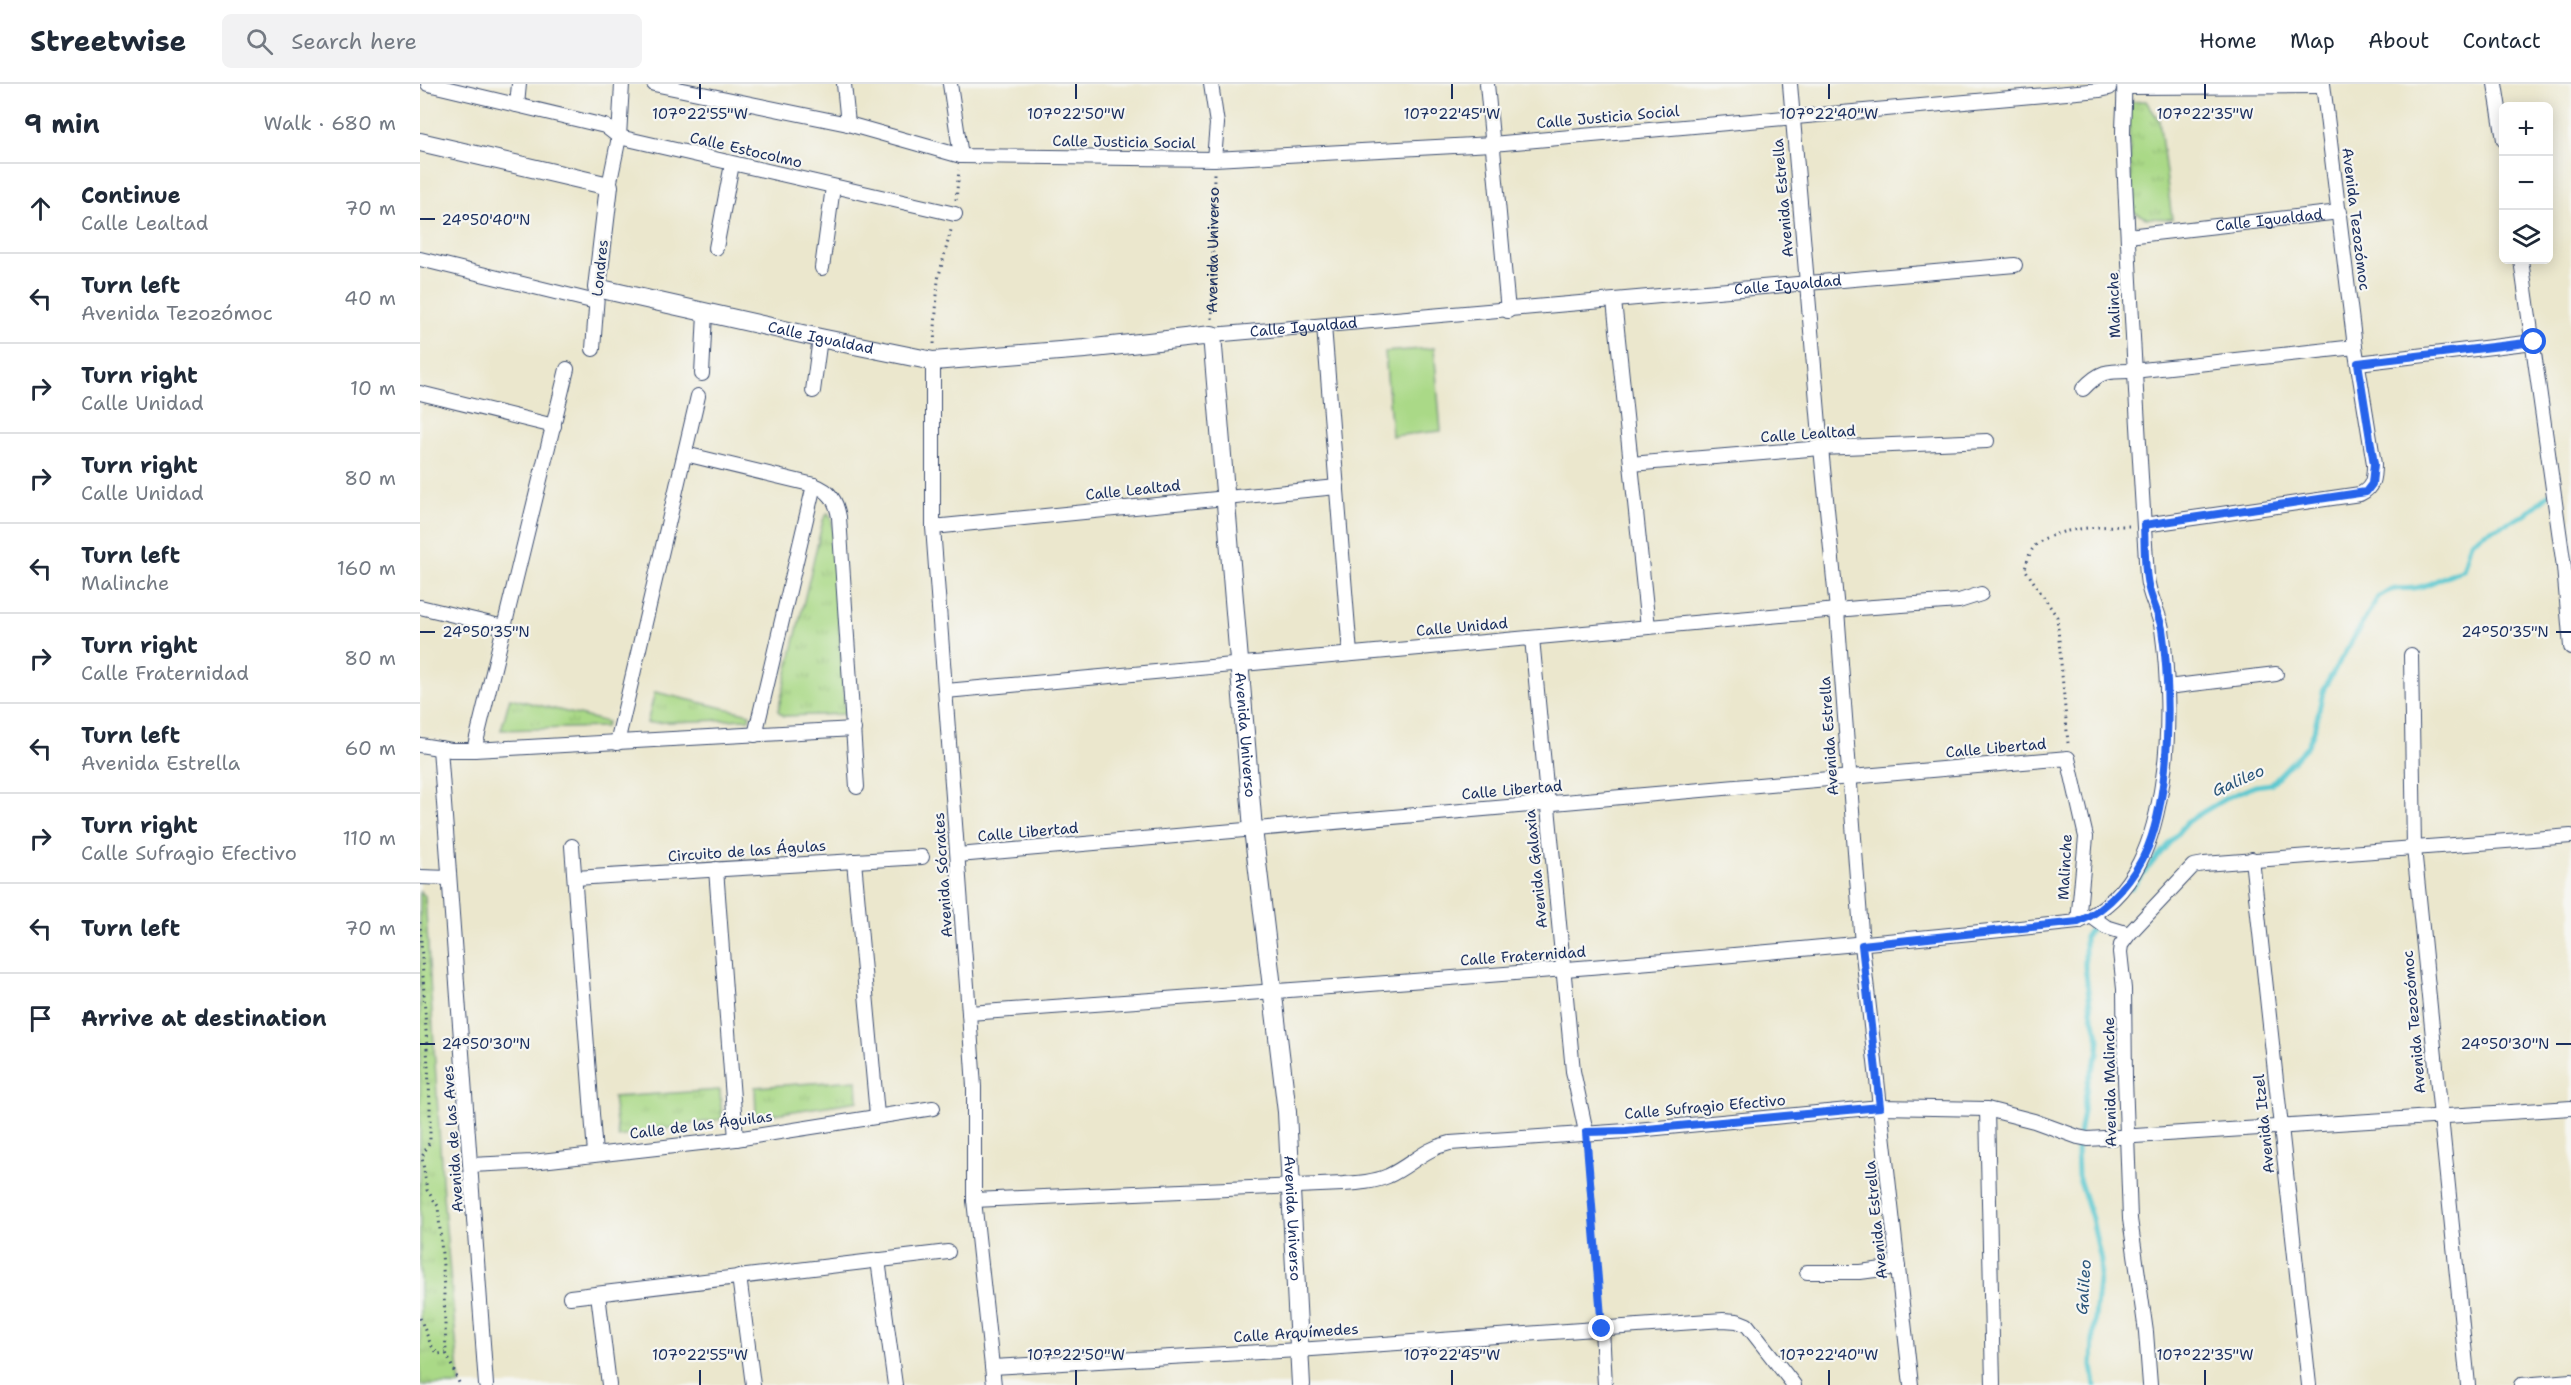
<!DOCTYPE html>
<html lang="en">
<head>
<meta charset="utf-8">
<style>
	:root { --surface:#fff; --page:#f2f2f3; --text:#1f2937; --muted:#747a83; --line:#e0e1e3 }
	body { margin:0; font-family:"Shantell Sans",sans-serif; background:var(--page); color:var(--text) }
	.controls { position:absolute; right:18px; top:18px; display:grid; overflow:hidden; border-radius:9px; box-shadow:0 3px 15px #0003 }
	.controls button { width:54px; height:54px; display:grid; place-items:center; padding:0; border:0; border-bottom:2px solid var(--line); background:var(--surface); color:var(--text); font:30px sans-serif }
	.stop { position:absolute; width:18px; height:18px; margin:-14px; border:4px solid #2563eb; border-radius:50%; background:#fff }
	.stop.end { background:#2563eb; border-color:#fff; box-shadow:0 2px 6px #0008 }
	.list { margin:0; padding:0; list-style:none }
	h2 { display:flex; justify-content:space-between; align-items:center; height:78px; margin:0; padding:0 24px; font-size:26px }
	h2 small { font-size:20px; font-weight:400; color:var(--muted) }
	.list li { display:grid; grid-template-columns:39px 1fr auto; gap:18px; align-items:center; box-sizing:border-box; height:90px; padding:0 24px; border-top:2px solid var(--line) }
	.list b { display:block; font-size:22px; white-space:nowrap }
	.list p { margin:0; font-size:20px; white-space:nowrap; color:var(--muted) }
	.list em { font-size:20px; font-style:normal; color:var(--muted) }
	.icon { flex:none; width:33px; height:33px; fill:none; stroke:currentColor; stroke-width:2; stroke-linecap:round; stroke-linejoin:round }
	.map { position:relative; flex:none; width:2151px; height:1301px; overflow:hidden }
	header { display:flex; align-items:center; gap:36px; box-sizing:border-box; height:84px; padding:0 30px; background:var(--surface); border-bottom:2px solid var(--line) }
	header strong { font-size:28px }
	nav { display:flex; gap:33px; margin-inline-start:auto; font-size:21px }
	.search { width:420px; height:54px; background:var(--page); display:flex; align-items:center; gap:15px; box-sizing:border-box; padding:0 21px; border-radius:9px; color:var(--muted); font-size:22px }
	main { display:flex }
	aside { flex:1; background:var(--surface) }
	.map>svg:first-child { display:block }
	.grass { fill:url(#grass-tufts); stroke:#628472; stroke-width:1.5 }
	.pitch { fill:#aad987; stroke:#628472; stroke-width:1.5 }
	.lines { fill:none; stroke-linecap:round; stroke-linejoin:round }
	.stream { stroke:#59c7cf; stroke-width:5 }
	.minor-casing { stroke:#3a4b6f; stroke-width:16 }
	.tertiary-casing { stroke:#3a4b6f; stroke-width:20 }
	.path { stroke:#3a4b6f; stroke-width:3; stroke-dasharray:1.5 4.5; stroke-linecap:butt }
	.minor { stroke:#fff; stroke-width:14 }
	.tertiary { stroke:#fff; stroke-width:18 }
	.route { stroke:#2563eb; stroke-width:8 }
	.ticks { fill:none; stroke:#1b2f5e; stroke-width:2 }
	.labels { text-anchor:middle; stroke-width:4.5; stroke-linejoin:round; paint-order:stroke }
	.street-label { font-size:15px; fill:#1b2f5e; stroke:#f6f6f2 }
	.water-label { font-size:16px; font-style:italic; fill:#2a557a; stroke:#f6f6f2 }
	.ticks-label { font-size:15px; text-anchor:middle; fill:#1b2f5e; stroke:#f6f6f2; stroke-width:4.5; stroke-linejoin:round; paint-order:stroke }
</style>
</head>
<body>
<header>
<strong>Streetwise</strong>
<div class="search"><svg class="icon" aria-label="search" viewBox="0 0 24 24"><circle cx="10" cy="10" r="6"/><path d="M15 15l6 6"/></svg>Search here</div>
<nav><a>Home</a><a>Map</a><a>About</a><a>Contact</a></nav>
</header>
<main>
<aside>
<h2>9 min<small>Walk · 680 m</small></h2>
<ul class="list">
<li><svg class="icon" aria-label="ahead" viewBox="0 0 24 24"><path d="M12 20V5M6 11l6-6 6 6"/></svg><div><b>Continue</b><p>Calle Lealtad</p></div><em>70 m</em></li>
<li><svg class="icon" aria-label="left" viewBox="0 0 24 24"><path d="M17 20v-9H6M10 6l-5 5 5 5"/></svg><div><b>Turn left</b><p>Avenida Tezozómoc</p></div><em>40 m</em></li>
<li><svg class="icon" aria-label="right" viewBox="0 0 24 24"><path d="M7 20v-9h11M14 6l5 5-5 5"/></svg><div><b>Turn right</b><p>Calle Unidad</p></div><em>10 m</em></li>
<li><svg class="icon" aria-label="right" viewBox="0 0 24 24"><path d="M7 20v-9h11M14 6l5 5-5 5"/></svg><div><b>Turn right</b><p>Calle Unidad</p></div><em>80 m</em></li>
<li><svg class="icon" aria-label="left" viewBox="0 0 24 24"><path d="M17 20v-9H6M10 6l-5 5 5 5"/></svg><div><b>Turn left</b><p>Malinche</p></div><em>160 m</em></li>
<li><svg class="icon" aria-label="right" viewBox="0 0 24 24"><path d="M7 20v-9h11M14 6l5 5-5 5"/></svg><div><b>Turn right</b><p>Calle Fraternidad</p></div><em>80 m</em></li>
<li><svg class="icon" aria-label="left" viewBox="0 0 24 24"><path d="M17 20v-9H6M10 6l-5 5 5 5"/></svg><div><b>Turn left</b><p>Avenida Estrella</p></div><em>60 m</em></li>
<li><svg class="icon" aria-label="right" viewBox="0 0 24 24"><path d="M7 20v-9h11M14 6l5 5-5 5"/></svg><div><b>Turn right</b><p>Calle Sufragio Efectivo</p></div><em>110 m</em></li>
<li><svg class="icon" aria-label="left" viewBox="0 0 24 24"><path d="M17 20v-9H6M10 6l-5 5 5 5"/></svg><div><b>Turn left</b></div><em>70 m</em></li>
<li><svg class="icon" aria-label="arrive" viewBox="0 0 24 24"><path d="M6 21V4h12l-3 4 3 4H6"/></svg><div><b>Arrive at destination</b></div></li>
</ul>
</aside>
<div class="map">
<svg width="2151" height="1301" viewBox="0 0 2151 1301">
	<defs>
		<pattern id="grass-tufts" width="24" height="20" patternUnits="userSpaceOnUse" patternTransform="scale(1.5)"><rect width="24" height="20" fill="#aad987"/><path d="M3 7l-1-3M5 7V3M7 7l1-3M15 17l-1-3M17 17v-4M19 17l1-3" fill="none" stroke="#92bb77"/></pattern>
	</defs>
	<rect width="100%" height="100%" fill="#f6f6f2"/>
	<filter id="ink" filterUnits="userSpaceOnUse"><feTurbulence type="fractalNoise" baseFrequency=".0167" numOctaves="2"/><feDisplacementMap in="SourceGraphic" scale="12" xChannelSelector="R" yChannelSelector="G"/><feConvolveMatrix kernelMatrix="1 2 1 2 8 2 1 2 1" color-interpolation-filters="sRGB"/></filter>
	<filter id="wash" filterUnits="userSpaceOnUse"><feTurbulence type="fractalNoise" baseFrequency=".008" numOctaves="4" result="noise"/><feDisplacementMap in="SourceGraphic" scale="24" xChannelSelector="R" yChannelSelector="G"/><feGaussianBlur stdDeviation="1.35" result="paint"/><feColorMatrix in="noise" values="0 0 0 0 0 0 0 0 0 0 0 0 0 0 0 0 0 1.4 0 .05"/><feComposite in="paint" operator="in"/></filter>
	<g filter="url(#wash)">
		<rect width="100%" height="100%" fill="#ebe7cd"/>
		<path class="grass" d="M1726,17l13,19 13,99 -26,-1 -14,-7 -4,-109z
			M408,429l4,6 13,195 -61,2 -6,-5 45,-191z
			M235,608l95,22 -1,5 -102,4z
			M90,614l97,24 -2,5 -104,3z
			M0,807l5,5 18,299 17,190h-40z
			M437,996l1,21 -102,16 -1,-30z
			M300,1006l2,29 -104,18 -5,-40z"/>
		<path class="pitch" d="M1014,264l7,83 -49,5 -7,-84z"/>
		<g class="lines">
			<path class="stream" d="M1711,804l57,-67 40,-24 27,-11 16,-2 37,-39 6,-14 10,-43 54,-91c22,-15 26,-4 45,-11 14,-4 25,-13 40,-16l8,-28 13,-9 41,-18 23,-20
				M1675,1301l-3,-19 1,-30 8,-75 -9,-42 -14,-43 -1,-29 11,-66 10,-27 1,-15 -8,-28 -6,-44v-30l11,-15"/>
		</g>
	</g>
	<g filter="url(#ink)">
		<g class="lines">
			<g class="minor-casing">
				<g id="minor">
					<path d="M8,0l177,42 14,11 336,77"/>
					<path d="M234,0l194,40 113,32 253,3 278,-15 608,-54 9,-2 1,-4"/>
					<path d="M424,0l4,40"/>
					<path d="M530,0l11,72"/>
					<path d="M791,0l6,40 -3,35"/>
					<path d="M1067,0l21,227"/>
					<path d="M1370,0l31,364 16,162 25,335 49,440"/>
					<path d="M2075,0l9,56"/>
					<path d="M1705,3l198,-1"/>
					<path d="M97,21l2,-21"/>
					<path d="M189,102l10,-49 3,-53"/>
					<path id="s2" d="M1708,152l212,-24"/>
					<path d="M296,164l16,-84"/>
					<path d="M0,175l176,43"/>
					<path d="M2101,176l43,307 7,80"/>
					<path d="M402,184l11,-81"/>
					<path d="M1194,217l34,326"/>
					<path d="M904,242l26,328"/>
					<path id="s3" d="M792,251l803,-70"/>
					<path d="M173,265l4,-54"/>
					<path d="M513,277v166l36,486 5,74v113l20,185"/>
					<path d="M1938,279l176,-21"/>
					<path d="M282,290l3,-61"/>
					<path d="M1663,305c18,-19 25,-18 50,-18l222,-24"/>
					<path d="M393,307l7,-53"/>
					<path d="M0,309l134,33"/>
					<path d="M265,370l129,31c16,6 22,15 25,32l18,270"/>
					<path d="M1211,380l190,-16 166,-7"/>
					<path d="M1724,441l216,-31c13,-6 14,-16 14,-30l-19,-117 -32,-263"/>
					<path d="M513,443l404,-40"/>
					<path d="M0,523l84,20"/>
					<path d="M1112,554l41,433 13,61"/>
					<path d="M1991,571l3,193 54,537"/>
					<path d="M1747,603l109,-13"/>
					<path d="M526,607l913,-83 100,-7 22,-7"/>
					<path d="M335,651l59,-250"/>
					<path d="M197,659l81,-347"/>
					<path d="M0,661l31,5h23l380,-21"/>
					<path d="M20,664l46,637"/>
					<path d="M54,666l93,-381"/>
					<path d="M152,762l23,308"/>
					<path d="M538,771l1110,-97 18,79 -8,85"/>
					<path d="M1832,775l57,526"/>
					<path d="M434,777l23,254"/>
					<path d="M296,785l20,270"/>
					<path d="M0,793l29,1"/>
					<path d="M155,794l347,-21"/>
					<path d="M1671,832l15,11 23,7"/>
					<path d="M549,929c370,-26 740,-52 1109,-91 59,-25 77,-86 85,-144 7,-44 5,-106 -1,-149 -3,-18 -14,-34 -15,-52 -9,-148 -18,-295 -24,-443 0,-17 2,-33 1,-50"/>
					<path d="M1567,1025l6,276"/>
					<path d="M51,1081l61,-3 204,-23 197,-31"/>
					<path d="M554,1116l369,-16c15,-1 31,-2 45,-8 24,-11 35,-27 62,-33l176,-12 254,-24 107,2 47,12 44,16 10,2 483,-31"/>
					<path d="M458,1176l17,125"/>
					<path d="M1387,1188h53l38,-5"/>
					<path d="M319,1192l14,109"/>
					<path d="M178,1210l11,91"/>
					<path d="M150,1213l378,-45"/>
					<path d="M1182,1245l3,56"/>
					<path d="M572,1283l306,-17 425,-30 14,1 10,4 47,60"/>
					<path d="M1730,1301l-4,-53 -16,-113 -5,-141 -1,-89 -4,-37 1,-7 8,-11 64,-68 11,-2 367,-28"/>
					<path d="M2101,1301l50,-4"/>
				</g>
			</g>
			<g class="tertiary-casing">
				<g id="tertiary">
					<path id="s4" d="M0,58l189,44 -12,102 223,50 113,23 152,-12 127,-14 41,494 34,283 14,273"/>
				</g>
			</g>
			<g class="path">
				<path d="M536,116l3,-30"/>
				<path id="s1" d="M792,235l2,-146"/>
				<path d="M514,260l4,-65 13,-49"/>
				<path d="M1648,659l-11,-126 -32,-48c2,-7 4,-16 9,-22 16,-20 72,-21 96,-21"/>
				<path d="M0,838l10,181v38l-8,16 5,33 11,16 5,60 3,87 14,32"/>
				<path d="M1167,1064l13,167"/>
				<path d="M0,1234l11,27 7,9 8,-1"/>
			</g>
			<use href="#minor" class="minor"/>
			<use href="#tertiary" class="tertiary"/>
		</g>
	</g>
	<g class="lines" filter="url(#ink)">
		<path class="route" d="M1182,1245l-16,-197 40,-1 254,-24 -18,-162 216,-23c31,-13 57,-44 70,-75 23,-58 23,-158 14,-218 -3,-15 -11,-29 -14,-44 -4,-19 -3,-40 -4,-60l222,-33 6,-8 2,-20 -16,-101 176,-21"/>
	</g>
	<path class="ticks" d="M280,0v15M656,0v15M1032,0v15M1409,0v15M1785,0v15M0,135h15M0,548h15M2136,548h15M0,960h15M2136,960h15M280,1286v15M656,1286v15M1032,1286v15M1409,1286v15M1785,1286v15"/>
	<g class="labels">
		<g class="street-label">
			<text transform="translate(1188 33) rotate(-5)" y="5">Calle Justicia Social</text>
			<text transform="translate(704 58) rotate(1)" y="5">Calle Justicia Social</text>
			<text transform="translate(326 66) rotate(13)" y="5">Calle Estocolmo</text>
			<text transform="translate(1363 114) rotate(-95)" y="5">Avenida Estrella</text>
			<text transform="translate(1936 135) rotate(83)" y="5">Avenida Tezozómoc</text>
			<text dy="5" stroke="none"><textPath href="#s2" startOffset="142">Calle Igualdad</textPath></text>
			<text dy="5" stroke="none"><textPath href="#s1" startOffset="69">Avenida Universo</textPath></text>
			<text transform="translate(180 184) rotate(-84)" y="5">Londres</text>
			<text dy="5" stroke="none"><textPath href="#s3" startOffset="578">Calle Igualdad</textPath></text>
			<text transform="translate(1694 221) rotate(-92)" y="5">Malinche</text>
			<text dy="5" stroke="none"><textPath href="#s3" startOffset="92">Calle Igualdad</textPath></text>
			<text dy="5" stroke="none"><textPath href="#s4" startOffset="526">Calle Igualdad</textPath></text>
			<text transform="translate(1388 350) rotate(-4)" y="5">Calle Lealtad</text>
			<text transform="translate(713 406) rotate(-6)" y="5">Calle Lealtad</text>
			<text transform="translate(1042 543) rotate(-5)" y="5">Calle Unidad</text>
			<text dy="5" stroke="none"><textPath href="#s4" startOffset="1322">Avenida Universo</textPath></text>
			<text transform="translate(1409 652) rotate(-94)" y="5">Avenida Estrella</text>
			<text transform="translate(1576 664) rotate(-5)" y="5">Calle Libertad</text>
			<text transform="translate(1092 706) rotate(-5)" y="5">Calle Libertad</text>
			<text transform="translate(608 748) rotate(-5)" y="5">Calle Libertad</text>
			<text transform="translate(327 767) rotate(-4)" y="5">Circuito de las Águlas</text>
			<text transform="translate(1645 783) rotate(-87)" y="5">Malinche</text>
			<text transform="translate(1116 785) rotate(-96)" y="5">Avenida Galaxia</text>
			<text transform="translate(523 791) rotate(-94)" y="5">Avenida Sócrates</text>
			<text transform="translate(1103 872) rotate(-4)" y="5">Calle Fraternidad</text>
			<text transform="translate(1994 938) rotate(-95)" y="5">Avenida Tezozómoc</text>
			<text transform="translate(1690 998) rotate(-91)" y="5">Avenida Malinche</text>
			<text transform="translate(1285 1023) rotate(-5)" y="5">Calle Sufragio Efectivo</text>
			<text transform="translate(1844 1040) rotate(-96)" y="5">Avenida Itzel</text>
			<text transform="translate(281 1041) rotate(-7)" y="5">Calle de las Águilas</text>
			<text transform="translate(33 1055) rotate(-94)" y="5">Avenida de las Aves</text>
			<text dy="5" stroke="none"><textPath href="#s4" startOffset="1808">Avenida Universo</textPath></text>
			<text transform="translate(1456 1136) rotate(-96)" y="5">Avenida Estrella</text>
			<text transform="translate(876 1249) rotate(-4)" y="5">Calle Arquímedes</text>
		</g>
		<g class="water-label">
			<text transform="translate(1818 696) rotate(-24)" y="6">Galileo</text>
			<text transform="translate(1663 1203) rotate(-86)" y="6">Galileo</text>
		</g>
	</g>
	<g class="ticks-label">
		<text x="280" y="35">107°22'55"W</text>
		<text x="656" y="35">107°22'50"W</text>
		<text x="1032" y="35">107°22'45"W</text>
		<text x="1409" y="35">107°22'40"W</text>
		<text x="1785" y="35">107°22'35"W</text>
		<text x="66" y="141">24°50'40"N</text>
		<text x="66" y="553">24°50'35"N</text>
		<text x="2085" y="553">24°50'35"N</text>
		<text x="66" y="965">24°50'30"N</text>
		<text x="2085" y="965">24°50'30"N</text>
		<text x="280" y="1276">107°22'55"W</text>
		<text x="656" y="1276">107°22'50"W</text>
		<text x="1032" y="1276">107°22'45"W</text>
		<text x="1409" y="1276">107°22'40"W</text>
		<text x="1785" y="1276">107°22'35"W</text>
	</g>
</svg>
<div class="controls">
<button>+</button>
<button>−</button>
<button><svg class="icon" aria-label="layers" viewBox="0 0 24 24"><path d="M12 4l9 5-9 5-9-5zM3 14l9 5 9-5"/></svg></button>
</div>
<div class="stop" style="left:2114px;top:258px"></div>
<div class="stop end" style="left:1182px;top:1245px"></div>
</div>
</main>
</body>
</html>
